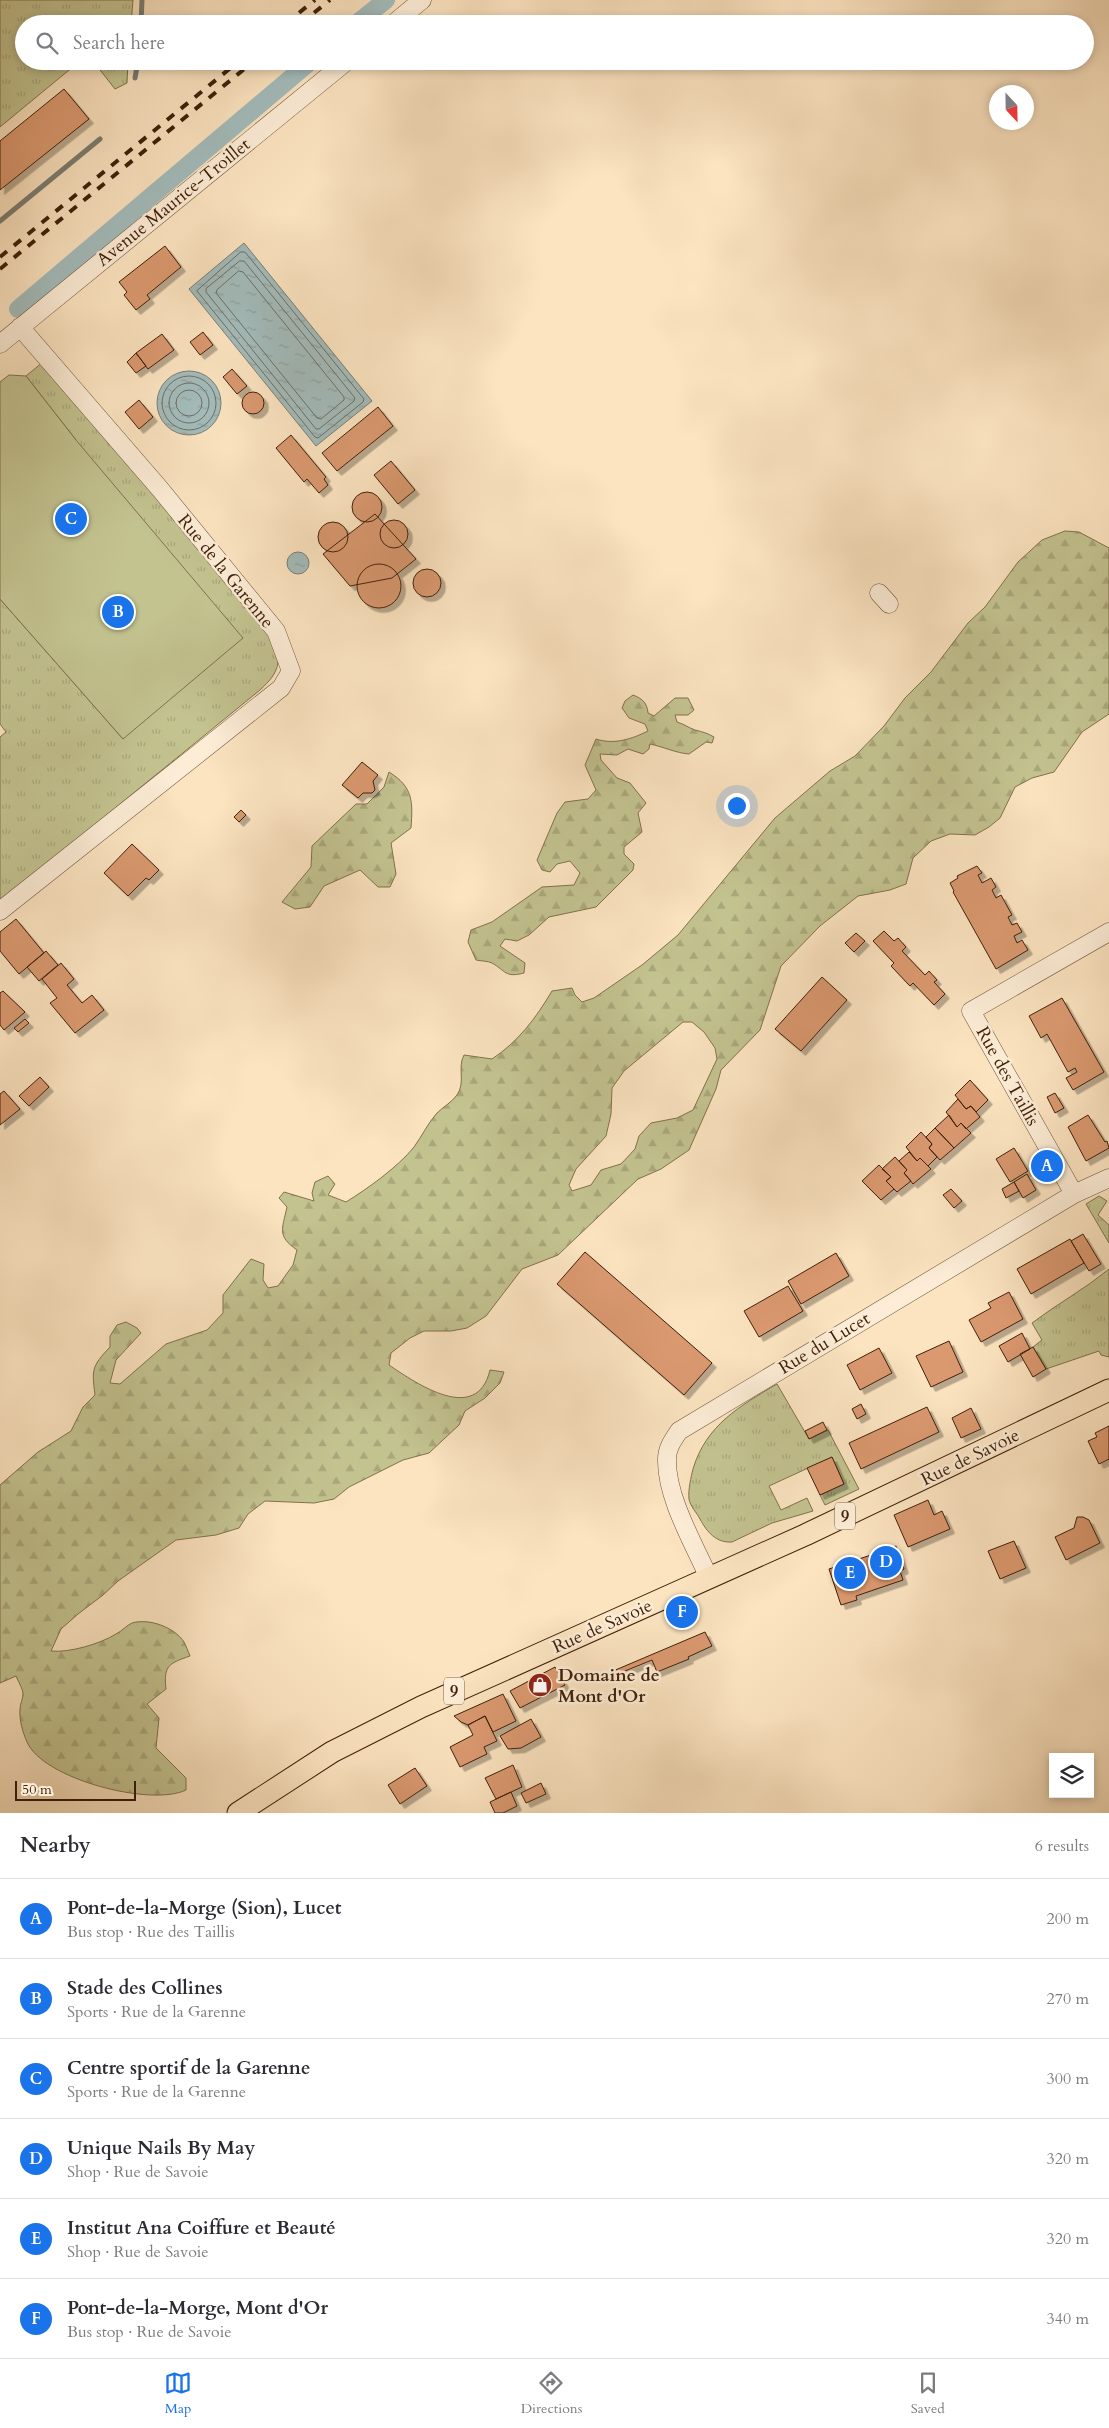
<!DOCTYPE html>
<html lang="en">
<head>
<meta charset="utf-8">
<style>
	:root { --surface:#fff; --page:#f2f2f3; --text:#2b2b33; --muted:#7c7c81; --line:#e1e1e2; --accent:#1a73e8 }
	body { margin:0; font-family:Cardo,serif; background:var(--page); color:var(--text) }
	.controls { position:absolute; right:15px; bottom:15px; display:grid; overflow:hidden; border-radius:0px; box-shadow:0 2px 8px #0003 }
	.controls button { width:45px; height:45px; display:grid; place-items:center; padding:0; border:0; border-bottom:1px solid var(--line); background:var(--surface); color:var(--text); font:25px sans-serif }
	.compass { position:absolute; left:989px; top:85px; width:45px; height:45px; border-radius:50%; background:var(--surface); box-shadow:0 2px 8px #0003; rotate:158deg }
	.scale { position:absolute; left:15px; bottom:12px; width:121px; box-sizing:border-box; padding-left:5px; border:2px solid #3f2009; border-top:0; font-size:14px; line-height:18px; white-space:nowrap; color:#3f2009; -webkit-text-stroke:4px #fdedd7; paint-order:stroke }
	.you { position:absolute; left:736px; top:805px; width:18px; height:18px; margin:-12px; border:4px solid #fff; border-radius:50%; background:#1a73e8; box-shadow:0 0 0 8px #1a73e833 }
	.badge { display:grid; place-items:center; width:32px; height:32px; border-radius:50%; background:var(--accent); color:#fff; font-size:16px; font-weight:700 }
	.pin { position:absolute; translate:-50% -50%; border:2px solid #fff; box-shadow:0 1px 5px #0006 }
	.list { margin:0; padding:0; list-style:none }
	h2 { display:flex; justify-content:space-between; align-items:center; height:65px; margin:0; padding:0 20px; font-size:21px }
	h2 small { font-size:16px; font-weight:400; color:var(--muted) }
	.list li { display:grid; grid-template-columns:32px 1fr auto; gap:15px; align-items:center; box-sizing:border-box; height:80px; padding:0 20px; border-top:1px solid var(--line) }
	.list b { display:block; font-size:19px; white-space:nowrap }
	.list p { margin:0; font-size:16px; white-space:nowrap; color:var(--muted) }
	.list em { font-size:16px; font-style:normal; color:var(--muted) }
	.icon { flex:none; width:28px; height:28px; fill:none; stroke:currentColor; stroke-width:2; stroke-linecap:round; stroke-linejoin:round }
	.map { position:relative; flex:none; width:1109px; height:1813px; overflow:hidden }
	.search { position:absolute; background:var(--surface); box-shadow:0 2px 8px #0003; left:15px; right:15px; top:15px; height:55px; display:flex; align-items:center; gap:12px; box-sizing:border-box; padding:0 18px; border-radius:28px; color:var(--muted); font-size:19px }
	.sheet { height:545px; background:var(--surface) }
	nav { display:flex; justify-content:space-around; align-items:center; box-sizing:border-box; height:70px; border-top:1px solid var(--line); background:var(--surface); font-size:14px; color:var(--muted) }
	nav a { display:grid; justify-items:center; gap:2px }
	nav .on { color:var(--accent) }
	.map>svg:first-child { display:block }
	.grass { fill:url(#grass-tufts); stroke:#81724c }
	.forest { fill:url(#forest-firs); stroke:#81724c; fill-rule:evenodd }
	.green { fill:#c3c390; stroke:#81724c }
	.water { fill:url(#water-ripples); stroke:#7b7e74 }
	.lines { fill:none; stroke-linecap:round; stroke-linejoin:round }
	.shore { stroke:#716e62; stroke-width:1 }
	.stream { stroke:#7b7e74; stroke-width:5 }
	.canal { stroke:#a3bcbc; stroke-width:18 }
	.building { fill:#db996f; stroke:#3f2009; filter:url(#shadow) }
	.minor-casing { stroke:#6e5137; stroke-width:19 }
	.major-casing { stroke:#3f2009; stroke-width:23 }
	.minor { stroke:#fdedd7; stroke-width:18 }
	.major { stroke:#fce4c1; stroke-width:21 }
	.rail { stroke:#3f2009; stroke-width:4; stroke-dasharray:9 9; stroke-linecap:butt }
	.labels { text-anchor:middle; stroke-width:5; stroke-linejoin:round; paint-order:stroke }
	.shield { fill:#fdedd7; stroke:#785e47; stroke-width:1 }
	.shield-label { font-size:16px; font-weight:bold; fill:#3f2009 }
	.street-label { font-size:18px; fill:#3f2009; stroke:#fdedd7 }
	.poi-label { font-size:18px; font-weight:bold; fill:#3f2009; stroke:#fdedd7; text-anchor:start }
</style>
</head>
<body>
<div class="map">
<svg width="1109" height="1813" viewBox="0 0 1109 1813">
	<defs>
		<pattern id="grass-tufts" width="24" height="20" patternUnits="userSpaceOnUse" patternTransform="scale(1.25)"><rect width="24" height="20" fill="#c3c390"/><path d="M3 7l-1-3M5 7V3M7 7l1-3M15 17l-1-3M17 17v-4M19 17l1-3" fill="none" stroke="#a9a77b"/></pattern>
		<pattern id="forest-firs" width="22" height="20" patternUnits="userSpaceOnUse" patternTransform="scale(1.25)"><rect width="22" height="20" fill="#c3c390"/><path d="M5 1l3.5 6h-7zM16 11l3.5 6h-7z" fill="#a9a77b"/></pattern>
		<pattern id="water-ripples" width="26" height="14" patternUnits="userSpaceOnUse" patternTransform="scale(1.25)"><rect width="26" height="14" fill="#a3bcbc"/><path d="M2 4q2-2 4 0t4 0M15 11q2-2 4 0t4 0" fill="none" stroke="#8da1a0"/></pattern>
		<filter id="shadow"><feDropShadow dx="4.5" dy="4.5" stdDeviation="0" flood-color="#0004"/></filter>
	</defs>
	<rect width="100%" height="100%" fill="#fce4c1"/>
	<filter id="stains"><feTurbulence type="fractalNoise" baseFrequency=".004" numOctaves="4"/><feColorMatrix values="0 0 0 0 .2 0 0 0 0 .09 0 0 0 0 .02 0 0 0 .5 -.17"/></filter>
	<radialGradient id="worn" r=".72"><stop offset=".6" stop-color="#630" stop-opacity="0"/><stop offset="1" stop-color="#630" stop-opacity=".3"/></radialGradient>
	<path class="grass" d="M0,0h133l-2,24h-107v37h56l-80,66z
		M93,61h35l-1,22 -12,6z
		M43,362l231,273c7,26 7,36 -14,55l-260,212v-165l6,-5 -6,-8v-125l123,140 -47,-299 -50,-64z
		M1099,1196l8,5 -9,14 11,10v18l-23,-39z
		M1109,1269v88l-8,-2 -2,-4 -53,18 -13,-22 9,-7 -10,-17c25,-19 53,-34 77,-54z
		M777,1384l32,55 19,-9 31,59 -34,16 -5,-10 24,-11 -12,-27 -63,29 12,24 26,-12 6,13 -41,12 -40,19c-16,1 -25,-10 -32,-23 -3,-6 -10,-13 -11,-20 -1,-9 2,-22 4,-30 13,-44 47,-63 84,-85z"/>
	<path class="forest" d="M1065,531l14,1 30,16v166l-27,18 -28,40 -22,6 -17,9 -15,31 -11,9 -14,8 -25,-1 -19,7 -18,17 -7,26 -16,6 -32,6 -38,30 -39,40 -21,64 -39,40 -5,19 -27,61 -28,19 -23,10 -80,76 -36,14 -36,47 -19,12 -16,3h-27l-14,7 -19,15 -2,12c28,19 88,60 101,5l14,2 -4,11 -15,15 -20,13 -6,14 -30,28 -26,7 -54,27 -15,12 -20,4 -49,-2 -17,13 -9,14 -23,7 -40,5 -58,41 -15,14 -25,19 -17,15 -10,22c18,2 49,-7 65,-17 6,-3 11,-9 16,-11 17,-5 42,4 52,19 2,4 4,9 6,14 -20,7 -27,9 -24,33l-19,15 12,14 -3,30 30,30v12c-35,17 -143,-11 -159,-48 -4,-9 -8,-22 -7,-33 0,-5 3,-10 3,-15 0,-5 -5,-13 -7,-18l-16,7v-198l38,-33 33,-21 12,-24 12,-12c-3,-25 -4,-28 15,-48v-11l7,-11 9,-3 11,6 4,5 -25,27 -6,23 10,1 46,-40 41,-14 16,-17v-18l28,-36 13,5 -1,16 5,8 10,-2 15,-21 4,-15c-20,-14 -15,-20 -10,-43l-8,-9 5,-6 30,9 -2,-8 3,-11 13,-6 7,8 -7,11 18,7c21,-13 52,-35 68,-55 8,-11 14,-24 23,-34 6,-6 15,-11 20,-18 9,-13 0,-27 7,-40l28,4c26,-17 44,-41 60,-68l20,-3 3,7 7,7 12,-4 48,-33 36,-30 97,-117 55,-47 25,-15 29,-30 21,-28 26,-26 37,-49 17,-16 33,-45 24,-22zM683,1022h9l12,10 11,16 2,11 -24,51 -16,8 -26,5 -12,13 -4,13 -14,15 -20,6 -10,15 -19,6 -3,-6 7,-16 30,-33 5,-22 1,-26 12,-17z
		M633,695c10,4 14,8 15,18l6,3 21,-18h13l6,12 -6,5h-13l2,7c7,2 12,6 18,8 8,2 12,3 19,7l-2,6 -6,-1 -17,12c-13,-1 -25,-7 -39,-10l-1,5 -6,5 -15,-5 -11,6 -17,-1 1,6 16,18 13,5 16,20 -8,10 4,19 -18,15v7l10,10 -1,6 -37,37 -47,10 -20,18 -12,6 -12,-2 -5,7 25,17 -1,10c-19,5 -18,-2 -32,-10 -4,-2 -11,-2 -16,-3l-8,-18 3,-12 21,-8 50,-35 32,-2 6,-12 -10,-12 -13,3 -7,8 -8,-2 -5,-10 20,-47 8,-11 23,-3 8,-9 -11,-25 11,-26c18,6 36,0 52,-8l-3,-7 -16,-6 -7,-10 3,-7z
		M389,772c24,15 24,29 22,56l-20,15 5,31 -6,13h-12l-18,-17 -36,16 -14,21 -15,2 -13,-7 29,-35 1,-21 44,-42h11l17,-17z"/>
	<path class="green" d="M9,375l17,1 50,64 167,198 -120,101 -123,-140v-217z"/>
	<path class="water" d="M244,243l128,158 -56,45 -127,-157z
		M157 403a32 32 0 1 1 64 0a32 32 0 1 1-64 0Z
		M287 563a11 11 0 1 1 22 0a11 11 0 1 1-22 0Z"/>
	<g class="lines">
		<path class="shore" d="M241,252h4l119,147 -1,3 -45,36 -3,-1 -118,-146z
			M240,261h4l111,137 -1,3 -35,28h-3l-110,-137v-3z
			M239,271l4,1 101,125v3l-23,19 -4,-1 -101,-125 1,-3z
			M162 403a27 27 0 1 1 54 0a27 27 0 1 1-54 0Z
			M169 403a20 20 0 1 1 40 0a20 20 0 1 1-40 0Z
			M176 403a13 13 0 1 1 26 0a13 13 0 1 1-26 0Z"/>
		<path class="stream" d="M141,24l1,-24
			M135,78l3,-17
			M0,221l100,-82"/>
		<path class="canal" d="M356,24l30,-24
			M18,309l293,-248"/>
	</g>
	<path class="building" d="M64,89l25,30 -89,71v-49z
		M165,246l16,21 -34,28 3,4 -14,11 -12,-15 3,-3 -8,-10z
		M203,332l10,13 -13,10 -10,-13z
		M162,334l12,16 -26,19 -12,-16z
		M136,353l10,13 -10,7 -9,-11z
		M232,369l15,17 -10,8 -14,-17z
		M242 403a11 11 0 1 1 22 0a11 11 0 1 1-22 0Z
		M139,400l14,17 -14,12 -14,-17z
		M378,407l15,19 -56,45 -15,-18z
		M291,435l35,42 -2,2 4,6 -9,8 -12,-14 -3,3 -28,-34z
		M391,461l24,29 -17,14 -24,-29z
		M352 507a15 15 0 1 1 30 0a15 15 0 1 1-30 0Z
		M375,514l41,45 -24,19 -42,8 -27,-32z
		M380 534a14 14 0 1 1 28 0a14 14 0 1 1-28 0Z
		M318 537a15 15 0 1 1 30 0a15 15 0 1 1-30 0Z
		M357 586a22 22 0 1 1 44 0a22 22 0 1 1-44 0Z
		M413 583a14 14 0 1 1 28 0a14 14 0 1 1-28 0Z
		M362,762l16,13 -5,6 2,9 -3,3h-9l-5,5 -16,-13z
		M241,810l5,5 -7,7 -5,-5z
		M132,844l27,26 -10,10 -3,-2 -18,18 -24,-23z
		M977,866l5,7 -4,2 4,8 9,-5 5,9 -4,3 4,8 5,-3 11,20 -4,2 4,8 5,-2 5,9 -8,4 3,7 5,-3 6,10 -32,19 -43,-77 1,-1 -4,-8 8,-5 -1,-2z
		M16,919l28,34 -25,21 -19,-23v-19z
		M884,931l10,10 4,-3 8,9 -4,4 23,24 4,-4 8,9 -3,2 11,12 -11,11 -21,-22 -3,3 -19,-20 3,-3 -21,-22z
		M856,933l9,8 -11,11 -9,-9z
		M46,951l12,14 -19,16 -12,-14z
		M61,963l13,16 -7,6 15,18 10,-8 12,15 -29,23 -25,-30 7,-5 -15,-19z
		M822,977l25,23 -46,51 -26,-22z
		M3,991l22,21 -21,18 -4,-5v-32z
		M1062,998l42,74 -31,18 -7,-12 11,-6 -2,-4 -7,4 -21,-38 -6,4 -12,-22z
		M25,1019l4,4 -11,9 -4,-4z
		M40,1077l9,10 -20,19 -10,-10z
		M970,1080l18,20 -12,12 -5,-6 -5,3 -11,-14z
		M4,1091l16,18 -20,16v-31z
		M1055,1093l9,15 -9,5 -8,-16z
		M958,1099l8,10 5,-3 9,11 -14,12 -5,-6 -4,4 -11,-15z
		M949,1115l8,12 4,-4 10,10 -17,15 -19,-20z
		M1088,1115l17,27 2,-1 2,7 -23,13 -18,-34z
		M935,1128l19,20 -14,12 -11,-12 3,-4 -6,-7z
		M921,1132l11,12 -3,4 8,9 -9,9 -8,-8 -3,3 -11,-14z
		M1014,1148l14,23 -18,11 -14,-23z
		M909,1152l8,9 3,-3 11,11 -18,15 -9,-11 3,-3 -8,-9z
		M895,1157l12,13 -3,3 7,8 -14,11 -11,-11 5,-4 -9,-8z
		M879,1165l12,12 -5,4 8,8 -13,11 -19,-19z
		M1027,1174l9,16 -13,8 -9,-16z
		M1014,1182l5,9 -13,7 -4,-9z
		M951,1189l11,12 -8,7 -11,-13z
		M1083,1234l18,30 -12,7 -18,-30z
		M1070,1239l14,24 -53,31 -14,-25z
		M585,1252l127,111 -28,32 -127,-111z
		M836,1253l13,23 -48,28 -13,-23z
		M788,1286l15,25 -44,26 -15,-26z
		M1009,1292l14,27 -42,23 -12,-22 22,-12 -3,-5z
		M1022,1333l8,16 -22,13 -9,-16z
		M949,1341l14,31 -32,15 -15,-31z
		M1033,1347l13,22 -13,8 -13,-23z
		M879,1348l13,25 -32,17 -13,-25z
		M861,1404l5,10 -9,5 -5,-10z
		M927,1407l12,25 -78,37 -12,-26z
		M971,1408l10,21 -20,9 -9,-20z
		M823,1422l4,8 -18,9 -4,-8z
		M1109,1426v33l-10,5 -11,-23 9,-4 -2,-4z
		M832,1457l12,27 -24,11 -13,-27z
		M928,1500l6,15 8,-4 8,18 -42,18 -14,-32z
		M1077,1517h6l6,3 11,23 -34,17 -11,-23 19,-9z
		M1014,1541l12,27 -26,11 -12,-28z
		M896,1546l8,23 -4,2 3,9 -47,16 1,4 -16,5 -12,-36 42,-14 1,5 10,-3 -2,-5z
		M705,1632l7,14 -24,11 1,2 -32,13 -5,-12 -44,18 -2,-4z
		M555,1667l10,18 -45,23 -10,-17z
		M503,1694l13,27 -23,11 -8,-16 -17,9 -7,-3 -7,-6z
		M485,1716l12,25 -13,6 3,7 -27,13 -10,-20 23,-12 -5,-10z
		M531,1719l10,18 -20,11 -13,1 -8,-13z
		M513,1765l9,22 -26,12 -11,-21z
		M415,1768l12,18 -27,18 -12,-19z
		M541,1783l5,11 -20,9 -5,-10z
		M511,1792l6,14 -14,7h-8l-5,-11z"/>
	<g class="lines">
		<g class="minor-casing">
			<path id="minor" d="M393,24l29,-24
				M0,344l347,-283
				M879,593l10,11
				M0,911l281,-223 10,-17 -15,-40 -116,-142 -140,-162
				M1074,1194l-103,-183 138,-79
				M709,1578c-15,-34 -43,-81 -42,-119 0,-11 6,-19 12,-28l395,-237 35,-16"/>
		</g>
		<g class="major-casing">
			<path id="major" d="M238,1813l94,-61 89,-45 384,-172 304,-145"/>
		</g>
		<use href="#minor" class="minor"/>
		<use href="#major" class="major"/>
		<path class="rail" d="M285,24l30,-24
			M300,24l30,-24
			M0,257l239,-196
			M0,269l254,-208"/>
	</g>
	<defs>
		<g id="shop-disc" transform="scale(1.25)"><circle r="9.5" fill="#8f2418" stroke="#fdedd7"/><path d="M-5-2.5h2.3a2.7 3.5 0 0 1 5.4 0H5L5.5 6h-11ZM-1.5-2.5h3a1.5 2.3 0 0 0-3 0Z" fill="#fff"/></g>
	</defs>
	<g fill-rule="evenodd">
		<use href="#shop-disc" x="540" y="1685"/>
	</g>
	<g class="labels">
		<g class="shield">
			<rect x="835" y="1502.5" width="20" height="27" rx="4"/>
			<rect x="444" y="1677.5" width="20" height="27" rx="4"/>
		</g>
		<g class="shield-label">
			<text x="845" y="1522">9</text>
			<text x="454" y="1697">9</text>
		</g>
		<g class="street-label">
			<text transform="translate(173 202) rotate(-39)" y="6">Avenue Maurice-Troillet</text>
			<text transform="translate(226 571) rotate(51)" y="6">Rue de la Garenne</text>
			<text transform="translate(1008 1076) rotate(61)" y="6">Rue des Taillis</text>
			<text transform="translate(824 1343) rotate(-31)" y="6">Rue du Lucet</text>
			<text transform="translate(970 1457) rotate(-26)" y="6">Rue de Savoie</text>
			<text transform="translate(602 1626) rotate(-24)" y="6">Rue de Savoie</text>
		</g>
		<g class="poi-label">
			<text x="558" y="1681">Domaine de<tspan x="558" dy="21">Mont d'Or</tspan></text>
		</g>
	</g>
	<rect width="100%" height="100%" filter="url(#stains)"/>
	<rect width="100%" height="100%" fill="url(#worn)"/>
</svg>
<div class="controls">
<button><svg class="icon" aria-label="layers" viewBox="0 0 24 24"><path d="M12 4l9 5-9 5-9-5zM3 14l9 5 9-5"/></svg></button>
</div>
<svg class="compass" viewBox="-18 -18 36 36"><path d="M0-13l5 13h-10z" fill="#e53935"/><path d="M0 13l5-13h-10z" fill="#7c7c81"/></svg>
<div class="scale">50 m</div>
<div class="you"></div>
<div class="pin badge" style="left:1047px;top:1166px">A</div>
<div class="pin badge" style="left:118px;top:612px">B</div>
<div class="pin badge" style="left:71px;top:519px">C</div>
<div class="pin badge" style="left:886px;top:1562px">D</div>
<div class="pin badge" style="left:850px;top:1573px">E</div>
<div class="pin badge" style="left:682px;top:1612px">F</div>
<div class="search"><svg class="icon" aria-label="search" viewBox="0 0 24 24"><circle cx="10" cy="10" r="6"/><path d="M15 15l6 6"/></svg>Search here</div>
</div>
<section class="sheet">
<h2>Nearby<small>6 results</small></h2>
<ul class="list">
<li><span class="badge">A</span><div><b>Pont-de-la-Morge (Sion), Lucet</b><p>Bus stop · Rue des Taillis</p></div><em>200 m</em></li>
<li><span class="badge">B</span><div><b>Stade des Collines</b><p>Sports · Rue de la Garenne</p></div><em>270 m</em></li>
<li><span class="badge">C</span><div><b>Centre sportif de la Garenne</b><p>Sports · Rue de la Garenne</p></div><em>300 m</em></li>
<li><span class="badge">D</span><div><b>Unique Nails By May</b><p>Shop · Rue de Savoie</p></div><em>320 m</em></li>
<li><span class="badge">E</span><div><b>Institut Ana Coiffure et Beauté</b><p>Shop · Rue de Savoie</p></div><em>320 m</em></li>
<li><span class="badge">F</span><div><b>Pont-de-la-Morge, Mont d'Or</b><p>Bus stop · Rue de Savoie</p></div><em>340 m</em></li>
</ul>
</section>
<nav>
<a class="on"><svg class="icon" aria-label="map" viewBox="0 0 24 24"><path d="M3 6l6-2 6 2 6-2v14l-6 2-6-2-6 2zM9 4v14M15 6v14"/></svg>Map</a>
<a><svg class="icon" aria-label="directions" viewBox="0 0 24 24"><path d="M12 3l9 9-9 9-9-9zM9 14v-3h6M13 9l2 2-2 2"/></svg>Directions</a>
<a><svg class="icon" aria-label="saved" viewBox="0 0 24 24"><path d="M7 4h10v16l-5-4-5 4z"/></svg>Saved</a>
</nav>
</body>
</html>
